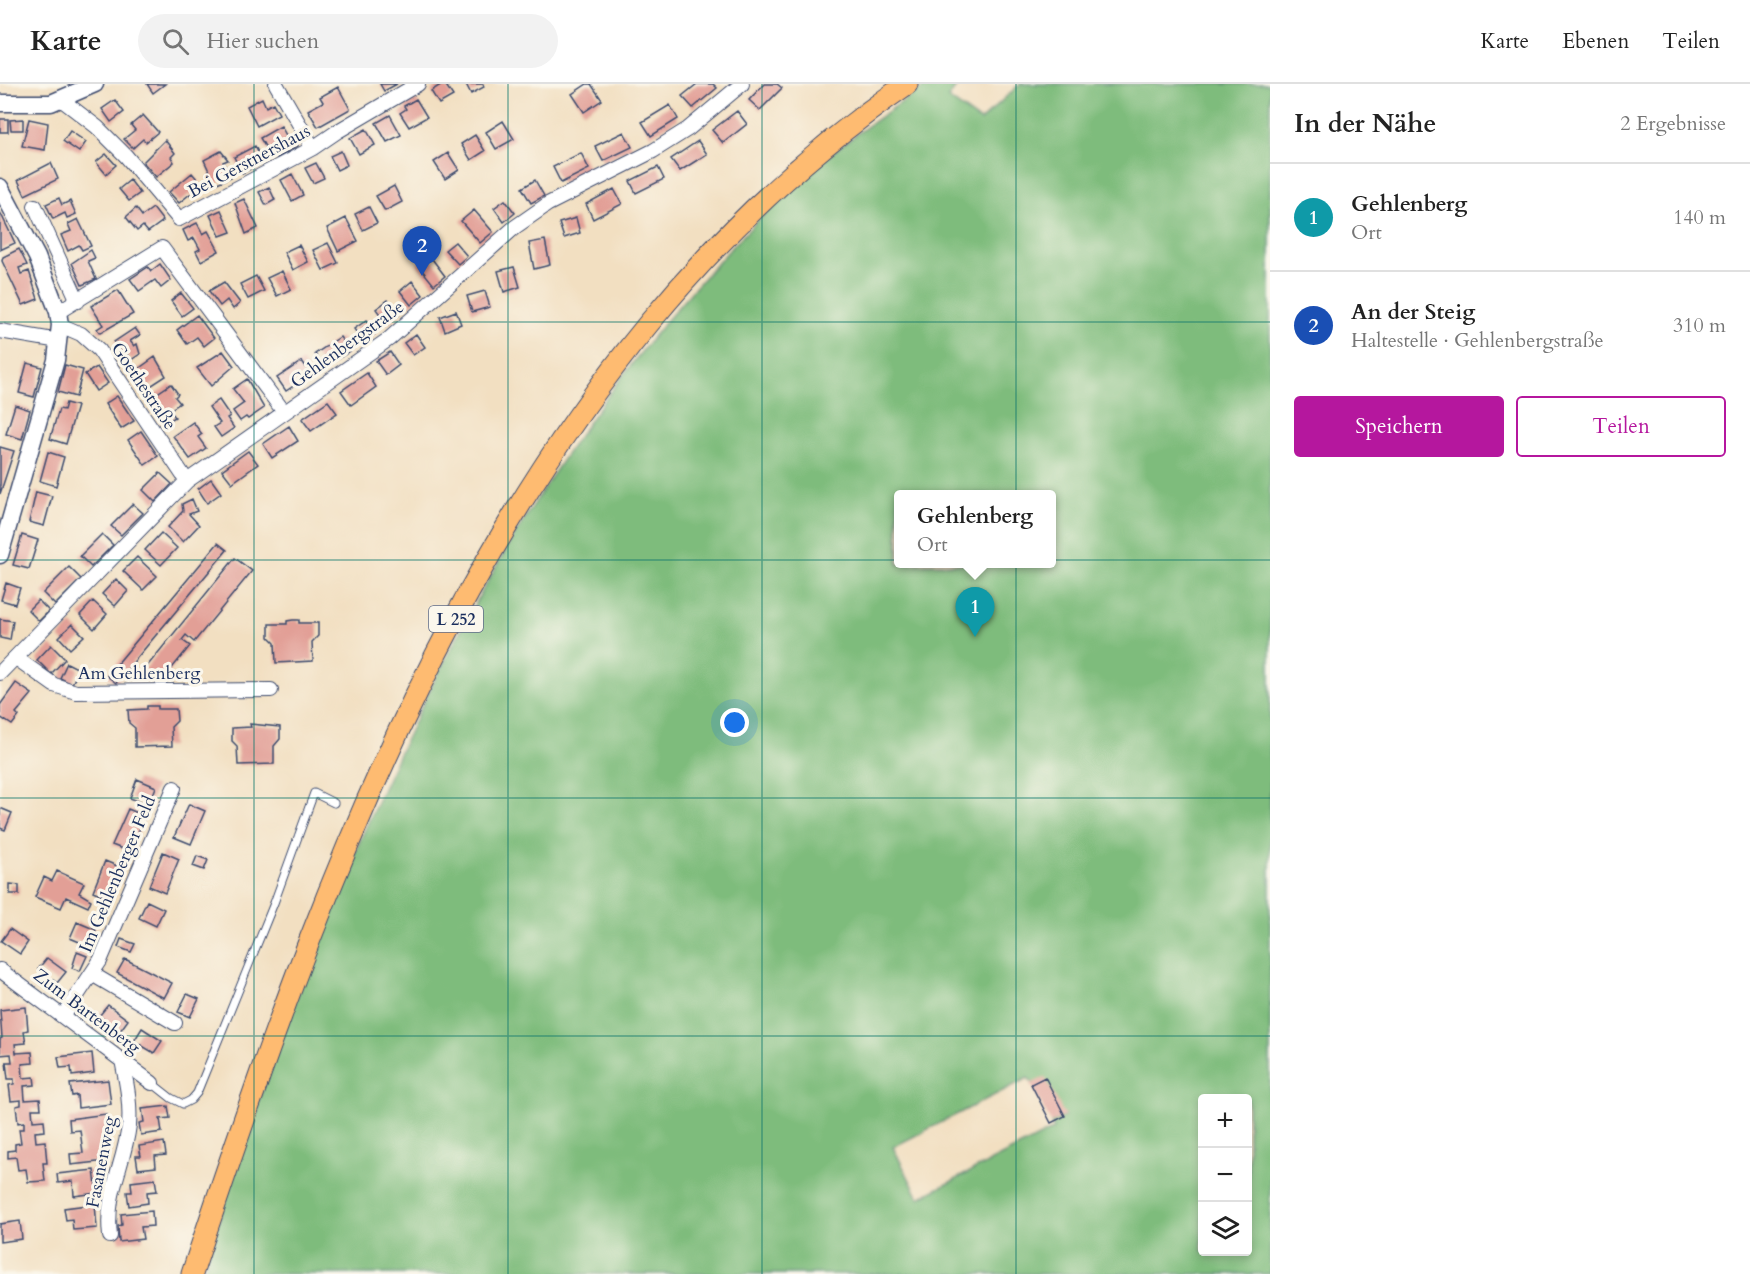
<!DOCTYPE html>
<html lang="de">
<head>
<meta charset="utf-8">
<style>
	:root { --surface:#fff; --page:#f2f2f2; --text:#222; --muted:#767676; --line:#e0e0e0; --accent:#b5179e }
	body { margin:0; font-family:Cardo,serif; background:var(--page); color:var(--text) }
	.controls { position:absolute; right:18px; bottom:18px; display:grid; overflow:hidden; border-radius:6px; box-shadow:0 3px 9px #0003 }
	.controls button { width:54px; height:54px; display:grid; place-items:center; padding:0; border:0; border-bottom:2px solid var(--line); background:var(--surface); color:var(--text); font:30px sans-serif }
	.you { position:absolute; left:735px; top:639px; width:21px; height:21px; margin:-15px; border:4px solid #fff; border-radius:50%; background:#1a73e8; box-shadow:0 0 0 9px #1a73e833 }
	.badge { display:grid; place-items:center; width:39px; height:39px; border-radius:50%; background:var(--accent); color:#fff; font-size:20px; font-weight:700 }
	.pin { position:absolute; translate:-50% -50px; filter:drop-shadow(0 2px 3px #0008) }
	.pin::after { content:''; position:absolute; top:32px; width:21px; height:18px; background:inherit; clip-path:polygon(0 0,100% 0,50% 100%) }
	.popup { position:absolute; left:894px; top:406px; width:162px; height:78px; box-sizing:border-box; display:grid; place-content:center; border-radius:6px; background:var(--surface); filter:drop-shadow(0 2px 4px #0005); font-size:20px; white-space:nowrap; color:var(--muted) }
	.popup b { font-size:22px; color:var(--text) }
	.popup::after { content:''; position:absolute; left:50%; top:100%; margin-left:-12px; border:12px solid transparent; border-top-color:var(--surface) }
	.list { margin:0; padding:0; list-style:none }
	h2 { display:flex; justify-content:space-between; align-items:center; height:78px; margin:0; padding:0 24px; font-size:26px }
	h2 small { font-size:20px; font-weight:400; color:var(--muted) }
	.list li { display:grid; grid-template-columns:39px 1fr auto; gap:18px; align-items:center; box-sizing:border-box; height:108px; padding:0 24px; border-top:2px solid var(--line) }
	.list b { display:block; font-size:22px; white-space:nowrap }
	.list p { margin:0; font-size:20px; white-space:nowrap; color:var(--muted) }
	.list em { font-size:20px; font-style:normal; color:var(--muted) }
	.actions { display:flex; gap:12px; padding:18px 24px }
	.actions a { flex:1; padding:14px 0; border:2px solid var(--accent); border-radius:6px; text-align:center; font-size:21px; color:var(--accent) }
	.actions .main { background:var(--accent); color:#fff }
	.icon { flex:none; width:33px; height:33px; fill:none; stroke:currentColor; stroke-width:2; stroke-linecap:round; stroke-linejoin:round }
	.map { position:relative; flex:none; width:1270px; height:1190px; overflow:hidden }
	header { display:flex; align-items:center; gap:36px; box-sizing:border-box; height:84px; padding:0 30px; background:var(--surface); border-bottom:2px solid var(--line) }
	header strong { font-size:28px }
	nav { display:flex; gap:33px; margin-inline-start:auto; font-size:21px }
	.search { width:420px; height:54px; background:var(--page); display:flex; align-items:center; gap:15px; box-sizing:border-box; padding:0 21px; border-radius:33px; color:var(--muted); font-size:22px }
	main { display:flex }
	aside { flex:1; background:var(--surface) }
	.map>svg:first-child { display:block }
	.forest { fill:#7ebc7c; stroke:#4c766d; stroke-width:1.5; fill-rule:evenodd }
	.building { fill:#e29f96 }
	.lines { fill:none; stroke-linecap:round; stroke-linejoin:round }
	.service-casing { stroke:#3b496d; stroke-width:9 }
	.minor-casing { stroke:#3b496d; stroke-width:16 }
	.tertiary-casing { stroke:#3b496d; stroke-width:19 }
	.trunk-casing { stroke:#3b496d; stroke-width:23 }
	.service { stroke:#fff; stroke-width:7 }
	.minor { stroke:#fff; stroke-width:14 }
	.tertiary { stroke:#fff; stroke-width:16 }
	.trunk { stroke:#febb71; stroke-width:21 }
	.grid { fill:none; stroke:#0f766e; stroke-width:1.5; stroke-opacity:0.55 }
	.labels { text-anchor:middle; stroke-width:6; stroke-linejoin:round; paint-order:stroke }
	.shield { fill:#fbf7ec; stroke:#5e6b89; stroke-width:1.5 }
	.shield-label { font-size:16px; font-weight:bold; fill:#1b2f5e }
	.street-label { font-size:18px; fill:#1b2f5e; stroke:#fbf7ec }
</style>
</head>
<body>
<header>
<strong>Karte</strong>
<div class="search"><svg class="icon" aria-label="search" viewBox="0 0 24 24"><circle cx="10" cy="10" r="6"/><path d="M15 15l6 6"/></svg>Hier suchen</div>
<nav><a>Karte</a><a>Ebenen</a><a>Teilen</a></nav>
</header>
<main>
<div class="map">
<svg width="1270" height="1190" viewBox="0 0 1270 1190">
	<rect width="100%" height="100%" fill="#fbf7ec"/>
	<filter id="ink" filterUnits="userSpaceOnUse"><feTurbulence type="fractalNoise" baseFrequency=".0167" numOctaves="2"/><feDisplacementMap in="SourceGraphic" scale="12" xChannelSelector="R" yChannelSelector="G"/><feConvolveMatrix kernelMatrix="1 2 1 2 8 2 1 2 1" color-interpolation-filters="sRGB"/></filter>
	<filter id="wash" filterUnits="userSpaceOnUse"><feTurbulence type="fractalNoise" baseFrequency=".008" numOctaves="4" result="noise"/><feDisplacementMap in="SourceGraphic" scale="24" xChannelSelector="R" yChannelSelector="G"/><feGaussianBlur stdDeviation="1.35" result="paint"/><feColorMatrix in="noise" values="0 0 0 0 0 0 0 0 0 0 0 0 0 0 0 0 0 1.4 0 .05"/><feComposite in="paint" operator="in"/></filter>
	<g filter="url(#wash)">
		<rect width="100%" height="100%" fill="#f2dfc1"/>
		<path class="forest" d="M928,0h30l-10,14 32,23 40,-37h250v1190h-1067c33,-116 75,-232 120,-344 111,-278 252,-542 474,-747 40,-37 86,-68 131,-99zM898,410h154v70h-154zM1028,994l37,38 -14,7 3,6 -135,69 -26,-51zM1202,1014h46v154h-46z"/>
		<g id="blocks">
			<path class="building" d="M147,0h18l-12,9z
				M380,0h17l-13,7z
				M442,0h3l8,12 -14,8 -8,-13z
				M466,0h17l1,3 -13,7z
				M587,0h4l11,16 -18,12 -12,-18z
				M697,0h16l4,4 -24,20 -11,-12z
				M764,0h13l5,4 -22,22 -11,-10z
				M338,3l12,22 -32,18 -10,-17 15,-8 -3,-5z
				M262,14l4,9 7,-4 6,11 -22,12 -10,-20z
				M416,15l11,18 -18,10 -9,-14 6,-4 -2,-3z
				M115,16l9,12 -13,10 -9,-13z
				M670,21l8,14 -27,17 -9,-14z
				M737,27l10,13 -24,19 -11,-13z
				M143,31l15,17 -12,10 -3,-3 -10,9 -9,-9 11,-9 -4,-5z
				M390,31l11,20 -14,7 -11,-19z
				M0,35h8v13h-8z
				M23,35v11h-12l-1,-10z
				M29,35l19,4 -3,27 -23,-4z
				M503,37l11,18 -18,10 -10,-17z
				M281,42l7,13 4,-3 6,10 -21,12 -6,-10 -4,2 -7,-12z
				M366,45l9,16 -16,9 -9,-16z
				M70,47l16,11 -7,10 -16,-11z
				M624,48l8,15 -29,14 -8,-15z
				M475,51l10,16 -14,9 -10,-16z
				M165,56l10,13 -4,4 3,5 -18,15 -13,-15z
				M698,57l9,13 -27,17 -9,-12z
				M255,62l8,17 -21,10 -8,-16z
				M221,67l7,9 -5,2 8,15 -16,7 -11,-24z
				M341,67l6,14 -10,5 -7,-14z
				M448,69l11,17 -14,9 -11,-17z
				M581,69l8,16 -28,14 -8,-16z
				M106,70l10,11 -10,9 -10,-12z
				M51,79l7,16 -33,16 -7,-15z
				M316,79l8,15 -11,5 -8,-15z
				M658,83l6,12 -28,14 -6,-12z
				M192,89l12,14 -11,10 -3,-3 -11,9 -10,-11z
				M292,90l11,21 -11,6 -11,-21z
				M130,96l10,13 -11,8 -10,-12z
				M535,96l9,16 -13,7 -9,-15z
				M394,102l8,16 -17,9 -9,-15z
				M269,103l6,13 -9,5 -7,-13z
				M614,105l8,15 -29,15 -7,-15z
				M59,114l3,7 8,-4 6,13 -9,4 -2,-5 -12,6 -7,-15z
				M244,115l14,29 -12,6 -11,-31z
				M505,116l10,13 -11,9 -10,-14z
				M369,123l8,16 -14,7 -8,-16z
				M136,124l6,8 11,-8 10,13 -15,11 -5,-6 -6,5 -11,-14z
				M221,126l10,22 -11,4 -10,-21z
				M474,126l19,22 -13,11 -19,-22z
				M0,128l15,31 -15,7z
				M346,134l12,23 -20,10 -11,-23z
				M576,134l4,15 -16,5 -5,-15z
				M78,135l13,27 -9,4 -3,-5 -11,6 -7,-16 10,-4 -3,-7z
				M197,139l6,11 5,-3 11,20 -18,10 -5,-10 4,-2 -6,-11 -6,3 -5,-11z
				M545,156l5,25 -16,4 -5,-26z
				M455,158l12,14 -9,8 -13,-14z
				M328,159l10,20 -15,7 -10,-20z
				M299,161l9,17 -15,8 -9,-18z
				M19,165l8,16 -8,3 2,6 8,-3 9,28 -15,6 -21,-44 1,-4z
				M91,166l4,8 -7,3 8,18 -14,6 -10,-22z
				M429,171l16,21 -11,9 -17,-21z
				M160,180l11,16 -10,8 -6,-8 -16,11 -9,-12 18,-12 3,4z
				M514,183l6,20 -16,5 -6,-21z
				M282,187l9,18 -14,7 -10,-18z
				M256,192l8,15 -16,8 -8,-15z
				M412,197l11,14 -12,10 -11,-14z
				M224,198l16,21 -7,6 -6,-9 -7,6 -11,-15z
				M118,206l15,24 -33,19 -3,-4 6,-4 -12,-19z
				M485,207l5,16 -18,5 -5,-16z
				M181,209l12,15 -11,8 -11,-15z
				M388,216l11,15 -12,9 -11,-15z
				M456,227l5,13 -16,7 -5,-14z
				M197,231l17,23 -10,8 -7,-9 -10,7 -10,-14z
				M367,236l9,13 -13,9 -9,-13z
				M135,244l5,7 -10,6 4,5 3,-2 3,10 -9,6 -5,-7 -3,2 -9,-13z
				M416,250l9,13 -12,8 -9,-12z
				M340,253l10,14 -26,17 -9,-14z
				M223,267l11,15 -23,20 -14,-18z
				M390,268l9,13 -13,10 -10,-14z
				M155,273l11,19 -20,13 -12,-17z
				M302,277l9,13 -25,17 -9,-13z
				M27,279l15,4 -8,30 -15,-4z
				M65,281l18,5 -7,27 -18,-5z
				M97,283l11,16 -12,8 -11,-17z
				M367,289l9,14 -25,18 -10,-14z
				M247,295l17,29 -16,11 -2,-2 -6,4 -7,-10 11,-8 -11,-14z
				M171,300l7,10 -3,3 5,6 -10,7 5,7 -11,7 -5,-7 3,-2 -12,-17z
				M117,312l17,25 -13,8 -16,-25z
				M219,316l11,16 -3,2 7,10 -13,9 -7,-10 6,-4 -11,-16z
				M328,317l9,12 -26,18 -9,-12z
				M66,319l11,3 -11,38 -16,-5 9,-30 5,1z
				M15,321l15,5 -8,29 -16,-5z
				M193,338l9,12 -4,3 8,11 -16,11 -17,-23z
				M289,342l9,15 -26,17 -9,-14z
				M141,347l17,25 -13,9 -17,-25z
				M0,363l14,4 -14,43z
				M248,367l10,13 -26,19 -10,-13z
				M48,368l16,5 -8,29 -16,-5z
				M160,389l12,11 -17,18 -12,-12z
				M211,395l10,14 -14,10 -9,-14z
				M36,408l16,4 -8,30 -15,-4z
				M192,415l5,12 -8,3 10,11 -16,17 -15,-15 15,-16 -1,-7z
				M133,420l10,9 -22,22 -10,-9z
				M161,449l16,15 -16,17 -16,-15z
				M102,450l11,11 -22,22 -11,-11z
				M22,451l16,5 -9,29 -16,-4z
				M218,459l9,7 -111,133 -9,-7z
				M137,473l20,19 -14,14 -20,-19z
				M235,474l17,13 -58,71 -8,-7 -4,5 8,6 -30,37 -8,-6 -4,4 -8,-6z
				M69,483l12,12 -26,26 -12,-12z
				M116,495l12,12 -13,15 -13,-12z
				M6,499l14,5 -5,16 -14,-4z
				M38,516l11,11 -10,10 -11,-11z
				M93,517l14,13 -13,15 -14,-14z
				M0,535l13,2 -3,19 -10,-2z
				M293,536h6v3h19v13l-6,6 1,19 -37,2 -1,-20 -6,-6v-13h18v-3z
				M72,540l12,12 -14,13 -11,-12z
				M51,561l14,14 -14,15 -14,-14z
				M67,579l12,6 -7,15 -12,-6z
				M16,599l16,11 -16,19 3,3 -7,9 -12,-8v-12z
				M147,622h11v3h18l1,12 -6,6 1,19 -37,1v-19l-6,-5 -1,-13 19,-1z
				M250,640l30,3v12l-6,7v18l-36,1 -1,-19 -5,-5v-13l19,-1z
				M137,695l19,8 -7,18 -19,-7z
				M189,720l16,7 -14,33 -17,-7z
				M0,724l12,5 -7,17 -5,-2z
				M128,725l17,7 -15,36 -18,-7z
				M163,768l16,7 -14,34 -16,-7z
				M197,772l11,4 -4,10 -11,-4z
				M105,777l17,7 -13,30 -16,-7z
				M57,787l27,12 -5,10 12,7 -3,7 -22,-10 -5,11 -26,-11 9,-20 8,4z
				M10,800l9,1v9h-9z
				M147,817l17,8 -8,17 -17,-8z
				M77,838l19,8 -7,16 -19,-8z
				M10,845l18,13 -8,12 -19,-13z
				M121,855l14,5 -4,8 -13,-5z
				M77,868l10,4 -7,15 -8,-3z
				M47,874l19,14 -9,11 -19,-14z
				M125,875l47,24 -8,15 -47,-25z
				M187,910l12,5 -9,18 -12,-5z
				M108,921l20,15 -8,11 -21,-15z
				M26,923l2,23 -4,1 2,12 -11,1 1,9 16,-1 1,11 -11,1 1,14 11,-1 1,8 -11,1 1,14 15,-1 1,10h-9l1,12 11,-1 1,11 -10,1 1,10 9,-1 2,22h-4l2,18 -17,1 -2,-13 -8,1 -2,-13 -8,1v-7l7,-1v-6l6,-1 -2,-14h5v-7l-6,1 -2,-17 5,-1v-5l-10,1 -2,-16 5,-1v-5h-6l-2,-17h6l-1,-8 -11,1v-16l2,-1 -2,-28z
				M142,944l20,13 -8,12 -20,-12z
				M92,969l2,20 -22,3 -1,-9 -11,1 -2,-11z
				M1045,993l20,39 -14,7 -20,-39z
				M108,996l3,24 -33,4 -1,-13 -5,1 -2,-12z
				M168,1022l2,12 -10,1 2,13 -21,3 -2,-12 5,-1 -2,-13z
				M106,1030l3,28 -5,1 2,18 -35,4 -1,-11 13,-1 -3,-23 -10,1 -1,-12z
				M164,1058l2,13 -11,1 1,11 -18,2 -2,-13h5l-2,-10z
				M94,1086l3,23 -23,3 -1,-15 -15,2 -1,-9z
				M155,1095l2,12 -10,1 1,11 -19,3 -2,-14h5l-1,-10z
				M95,1120l2,24 -24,2 -1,-11 -6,1 -2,-12z
				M152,1127l1,15 -12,1 2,12 -24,3 -1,-16 4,-1 -1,-11z
				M20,1137l2,18 -22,3v-18z"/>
		</g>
	</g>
	<g filter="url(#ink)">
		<use href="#blocks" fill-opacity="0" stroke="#3b496d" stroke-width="1.5"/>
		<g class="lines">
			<g class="service-casing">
				<path id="service" d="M152,999l19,15 12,6 8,-4 6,-7 77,-190 40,-110 20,10"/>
			</g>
			<g class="minor-casing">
				<path id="minor" d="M276,0l37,64
					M62,16l35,27 29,29 53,63 134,-71 25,-17 80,-47
					M35,122l43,95
					M58,228l104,-64 122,164
					M60,241l21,9 18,16 88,131
					M0,247l59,10
					M16,574l38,27 22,7 195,-2
					M0,589l187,-192 202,-142 126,-112 33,-23 105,-53 35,-22 54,-45
					M0,886l152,113
					M92,890l83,49
					M64,931l36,-54 74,-173
					M110,1152c-5,-44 14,-69 19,-111 2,-22 -3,-44 -7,-65"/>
			</g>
			<g class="tertiary-casing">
				<path id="tertiary" d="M0,19h51l44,-19
					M0,103l37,70 21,55 2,13 -4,35 -56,195"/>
			</g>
			<g class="trunk-casing">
				<path id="trunk" d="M192,1190c144,-437 320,-918 715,-1190"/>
			</g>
			<use href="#service" class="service"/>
			<use href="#minor" class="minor"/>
			<use href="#tertiary" class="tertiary"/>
			<use href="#trunk" class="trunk"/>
		</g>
	</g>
	<path class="grid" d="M254,0v1190M508,0v1190M762,0v1190M1016,0v1190M0,238h1270M0,476h1270M0,714h1270M0,952h1270"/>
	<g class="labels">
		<rect class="shield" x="429" y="522" width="54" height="26" rx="4.5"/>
		<g class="shield-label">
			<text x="456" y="541">L 252</text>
		</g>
		<g class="street-label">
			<text transform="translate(249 77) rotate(-28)" y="6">Bei Gerstnershaus</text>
			<text transform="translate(347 260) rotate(-36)" y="6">Gehlenbergstraße</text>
			<text transform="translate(144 302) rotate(56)" y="6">Goethestraße</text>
			<text x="139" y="595">Am Gehlenberg</text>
			<text transform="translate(117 790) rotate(-67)" y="6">Im Gehlenberger Feld</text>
			<text transform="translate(87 927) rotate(37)" y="6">Zum Bartenberg</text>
			<text transform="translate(101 1078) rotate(-79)" y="6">Fasanenweg</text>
		</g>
	</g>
</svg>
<div class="controls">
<button>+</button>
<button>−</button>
<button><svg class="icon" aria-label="layers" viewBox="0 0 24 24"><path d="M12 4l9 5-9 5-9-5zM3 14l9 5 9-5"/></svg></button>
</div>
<div class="you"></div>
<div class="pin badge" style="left:975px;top:553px;background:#0f9aa8">1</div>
<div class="popup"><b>Gehlenberg</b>Ort</div>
<div class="pin badge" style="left:422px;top:192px;background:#1a4fb4">2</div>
</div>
<aside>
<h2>In der Nähe<small>2 Ergebnisse</small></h2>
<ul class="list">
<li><span class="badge" style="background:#0f9aa8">1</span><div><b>Gehlenberg</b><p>Ort</p></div><em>140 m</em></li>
<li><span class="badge" style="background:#1a4fb4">2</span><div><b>An der Steig</b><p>Haltestelle · Gehlenbergstraße</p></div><em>310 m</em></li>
</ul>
<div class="actions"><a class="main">Speichern</a><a>Teilen</a></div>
</aside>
</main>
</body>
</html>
